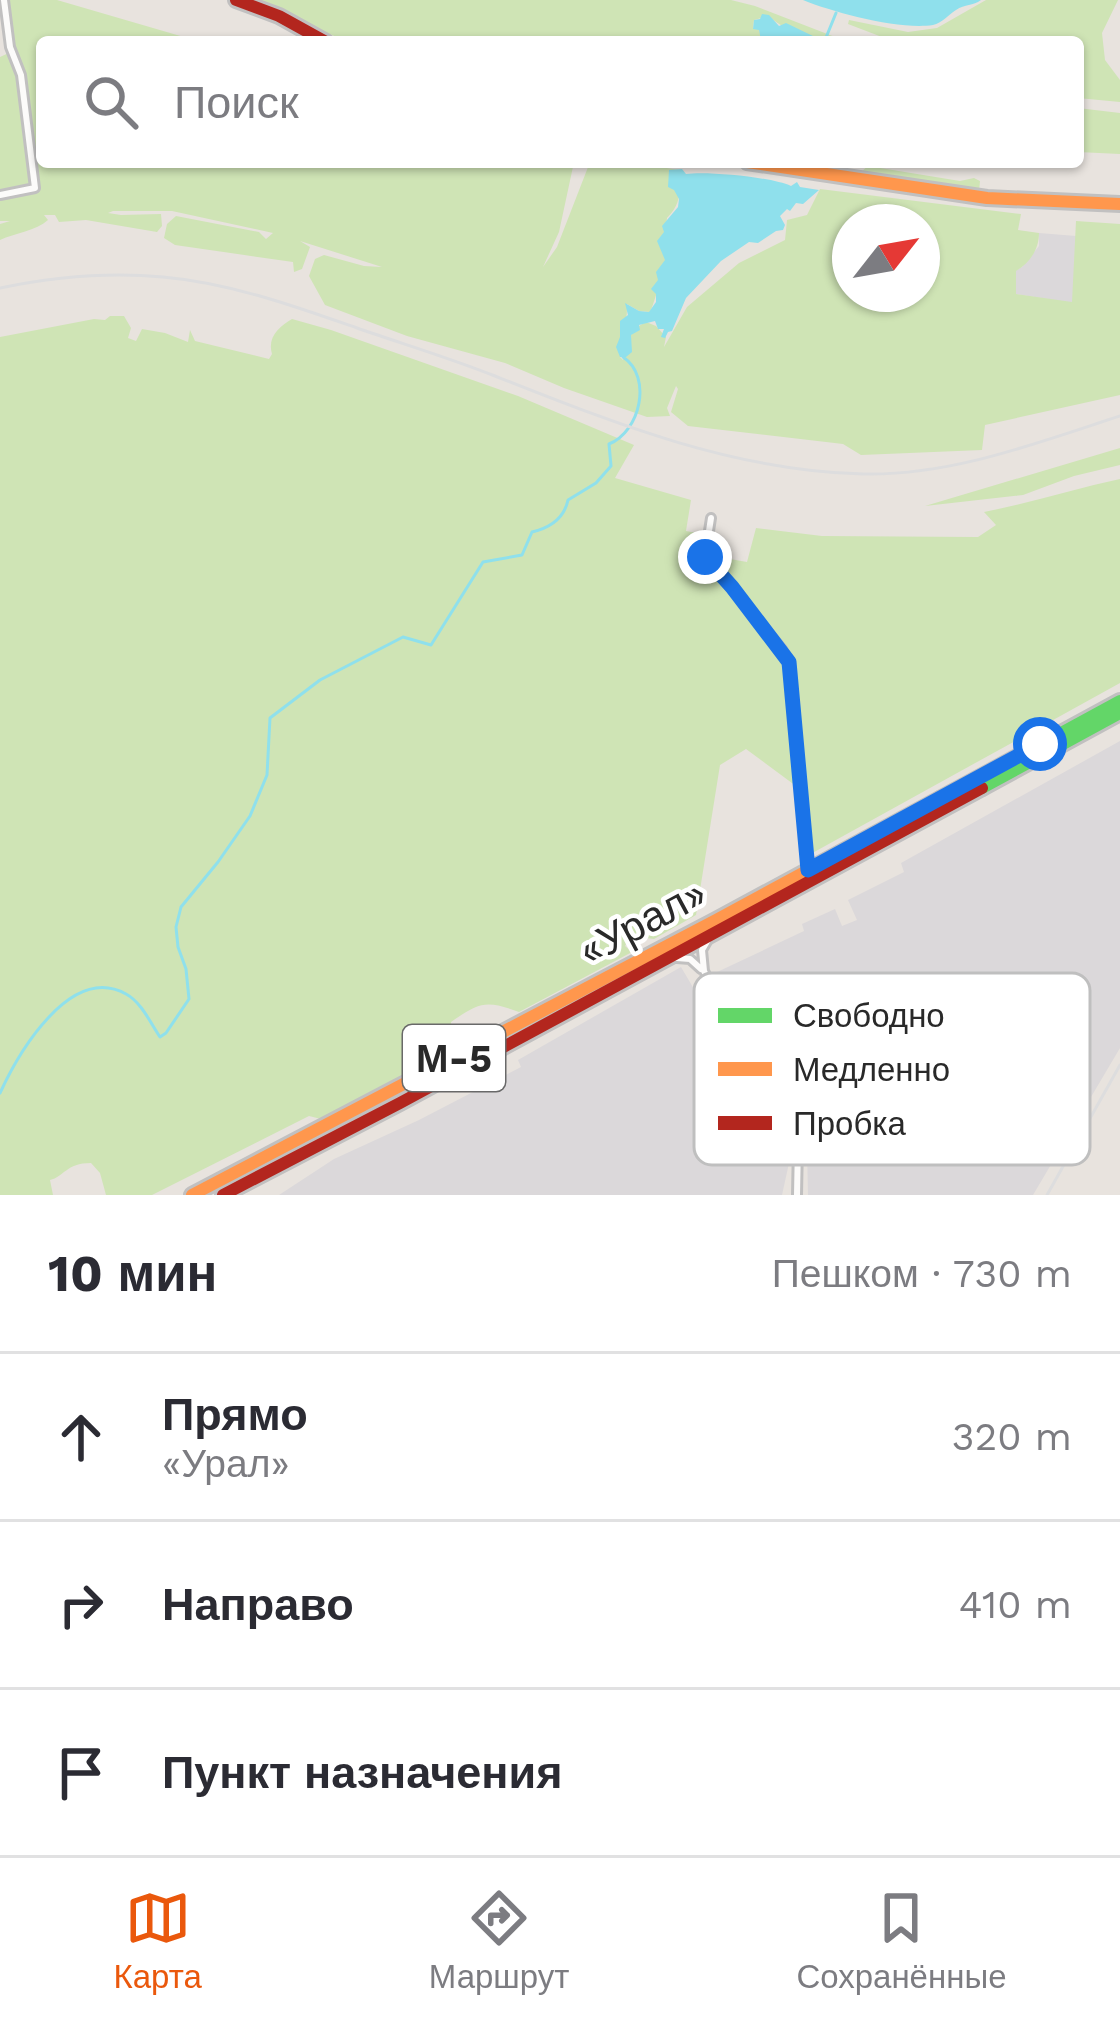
<!DOCTYPE html>
<html lang="ru">
<head>
<meta charset="utf-8">
<style>
	:root { --surface:#fff; --page:#f7f7f7; --text:#2b2b33; --muted:#7c7c81; --line:#e1e1e2; --accent:#ea580c }
	body { margin:0; font-family:"Work Sans",sans-serif; background:var(--page); color:var(--text) }
	.compass { position:absolute; left:832px; top:204px; width:108px; height:108px; border-radius:50%; background:var(--surface); box-shadow:0 3px 9px #0004; rotate:59deg }
	.stop { position:absolute; width:36px; height:36px; margin:-27px; border:9px solid #1a73e8; border-radius:50%; background:#fff }
	.stop.end { background:#1a73e8; border-color:#fff; box-shadow:0 3px 12px #0008 }
	.list { margin:0; padding:0; list-style:none }
	h2 { display:flex; justify-content:space-between; align-items:center; height:156px; margin:0; padding:0 48px; font-size:51px }
	h2 small { font-size:39px; font-weight:400; color:var(--muted) }
	.list li { display:grid; grid-template-columns:78px 1fr auto; gap:36px; align-items:center; box-sizing:border-box; height:168px; padding:0 48px; border-top:3px solid var(--line) }
	.list b { display:block; font-size:45px; white-space:nowrap }
	.list p { margin:0; font-size:39px; white-space:nowrap; color:var(--muted) }
	.list em { font-size:39px; font-style:normal; color:var(--muted) }
	.icon { flex:none; width:66px; height:66px; fill:none; stroke:currentColor; stroke-width:2; stroke-linecap:round; stroke-linejoin:round }
	.map { position:relative; flex:none; width:1120px; height:1195px; overflow:hidden }
	.search { position:absolute; background:var(--surface); box-shadow:0 3px 9px #0004; left:36px; right:36px; top:36px; height:132px; display:flex; align-items:center; gap:30px; box-sizing:border-box; padding:0 42px; border-radius:12px; color:var(--muted); font-size:45px }
	.sheet { height:660px; background:var(--surface) }
	nav { display:flex; justify-content:space-around; align-items:center; box-sizing:border-box; height:168px; border-top:3px solid var(--line); background:var(--surface); font-size:33px; color:var(--muted) }
	nav a { display:grid; justify-items:center; gap:6px }
	nav .on { color:var(--accent) }
	.map>svg:first-child { display:block }
	.industrial { fill:#dbd8da }
	.green { fill:#cfe4b5; fill-rule:evenodd }
	.water { fill:#8fe0ec }
	.lines { fill:none; stroke-linecap:round; stroke-linejoin:round }
	.stream { stroke:#8fe0ec; stroke-width:3 }
	.street-casing { stroke:#c1c0c0; stroke-width:12 }
	.fast-casing { stroke:#c1c0c0; stroke-width:18 }
	.slow-casing { stroke:#c1c0c0; stroke-width:18 }
	.jam-casing { stroke:#c1c0c0; stroke-width:18 }
	.street { stroke:#fcfbfa; stroke-width:6 }
	.fast { stroke:#63d668; stroke-width:12 }
	.slow { stroke:#ff974d; stroke-width:12 }
	.jam { stroke:#b3261e; stroke-width:12 }
	.rail { stroke:#ddddde; stroke-width:3 }
	.route { stroke:#1a73e8; stroke-width:15 }
	.labels { text-anchor:middle; stroke-width:9; stroke-linejoin:round; paint-order:stroke }
	.shield { fill:#fff; stroke:#696969; stroke-width:3 }
	.shield-label { font-size:39px; font-weight:bold; fill:#292929 }
	.street-label { font-size:42px; fill:#292929; stroke:#fff }
	.key { fill:#fff; stroke:#bfbfbf; stroke-width:3 }
	.key-label { font-size:33px; fill:#292929 }
</style>
</head>
<body>
<div class="map">
<svg width="1120" height="1195" viewBox="0 0 1120 1195">
	<rect width="100%" height="100%" fill="#e8e3de"/>
	<path class="industrial" d="M1039,233l37,3 -3,67 -57,-9 -1,-23 7,-4 17,-21z
		M1120,741v307l-87,147h-225l-1,-47 -92,-175 89,-42 -2,-7 33,-15 7,17 15,-6 -9,-20 56,-28 -3,-9z
		M681,967l110,187 -9,41h-503l55,-36 85,-39 102,-53 -3,-7z"/>
	<path class="green" d="M8,0h49l144,42h-159v120h532l-15,70 -16,35 14,-20 33,-85h39l50,8c0,22 4,31 -12,48 -2,14 1,29 -2,43 -2,9 -11,44 -15,51l-11,-1 -12,-7c1,18 -7,35 -7,53l3,3c6,-17 4,-29 23,-38l10,4 10,11 -2,10 23,-40 52,-44 46,-23 2,-20 20,-5 13,-26 201,25 -3,16 21,3c0,16 -9,30 -23,38v23l56,8 4,-81 44,3v171l-135,30 -3,25 -121,5 -18,-11 -155,-18 -17,-14 7,-23 -2,-3 -9,22 3,8 -23,1 -83,-29 -59,-25 -98,-27 -82,-31 -16,-29 6,-17 9,-4 40,11 18,1 -82,-26 10,6 -8,22 -8,3 -1,-10 -118,-17 -11,-7 3,-14 9,-8 83,16 7,7 7,-6 -101,-22h-59l-5,2 13,2 40,-1 1,12 -5,6 -71,-12 -27,2 -4,-7h-11l4,5c-12,11 -33,13 -48,20v-16l10,-3h-10v-164l13,-6zM850,222h72v72h-72z
		M252,0h479l24,6 93,36c-26,0 -61,-8 -79,-26l-15,4 -1,8 6,1 3,11 -4,2h-410z
		M986,0h132l-16,33 3,27 15,20v22l-42,-4v-56h-183l-47,-18 1,-4 59,12 29,-4z
		M1078,108l42,5v41l-42,-2z
		M868,166l92,15 14,-3 6,3 -1,11 -118,-20z
		M110,316h14l7,12 -3,10 8,3 6,-12 23,4 23,9 2,-12 5,11 74,18 3,-5c-5,-17 7,-27 20,-35l39,11 187,66 116,49 -19,33 76,22 -5,31 22,4 -1,20 40,7 9,-34 66,8 156,1 18,-12 -12,-13c46,-9 90,-23 136,-33v204l-313,173 -14,-198 -80,-96 73,98 3,8 7,118 -50,-37 -26,16 -24,150 -42,24 -24,-3 -5,10 7,6 -113,60c-33,-12 -39,-10 -68,10l1,29 -127,69 -16,-4 -157,79h-46l-6,-22 -9,-10c-25,0 -27,14 -41,17l3,15h-53v-858l94,-18 11,1z
		M1120,448v17l-46,11 -51,19 -98,11z"/>
	<path class="water" d="M803,0h178c-8,6 -16,4 -25,10 -8,5 -14,13 -23,15 -34,5 -98,-12 -130,-25z
		M762,14l7,1 10,11 7,-3 29,14 5,-1 14,6h-76l3,-2 -2,-10 -6,-1 1,-9 6,-1z
		M682,169l4,5c21,-3 85,3 105,12l6,-4 3,5 19,3 -16,14 -7,-1 -6,8 -3,-2 -7,7 5,9 -2,5 -7,1 -18,12 -9,-1 -28,19 -35,37 -14,33 -4,1 -3,6 -4,-1 3,-8h-6l-3,-8 -16,4 1,5 -9,5 1,17 -6,5h-6l-4,-10 4,-10v-16l8,-6 -3,-12 14,8 10,1 7,-10v-8l-5,-5 7,-9 -2,-8 9,-12 -8,-19 7,-9 -2,-6 16,-19 1,-8 -5,-9 -6,-3 1,-17z"/>
	<g class="lines">
		<path class="stream" d="M825,40l11,-27
			M0,1093c18,-39 70,-130 126,-99 15,8 24,28 34,43l6,-4 23,-34 -3,-30 -8,-22 -2,-20 5,-20 37,-45 32,-46 17,-41 3,-57 50,-38 83,-43 28,8 52,-83 39,-7 10,-23c17,-4 32,-13 36,-32l28,-17 15,-17 -2,-22c31,-12 44,-67 14,-87"/>
		<g class="street-casing">
			<path id="street" d="M0,195l35,-7 -14,-113 -11,-28 -6,-47
				M711,518l-6,39 77,92 7,13 19,208
				M709,938l-7,12 2,21 41,81 53,92 -1,51
				M677,958l13,1 11,10"/>
		</g>
		<g class="fast-casing">
			<path id="fast" d="M982,788l138,-75
				M940,799l180,-98"/>
		</g>
		<g class="slow-casing">
			<path id="slow" d="M747,162l240,36 133,6
				M192,1195l524,-275 224,-121"/>
		</g>
		<g class="jam-casing">
			<path id="jam" d="M236,0l43,16 47,26
				M223,1195l177,-92 582,-315"/>
		</g>
		<use href="#street" class="street"/>
		<use href="#fast" class="fast"/>
		<use href="#slow" class="slow"/>
		<use href="#jam" class="jam"/>
		<path class="rail" d="M0,288c53,-11 109,-16 163,-11 67,6 131,29 194,51 46,16 93,30 138,48 119,47 238,95 368,98 88,2 174,-31 257,-58
			M1047,1195l73,-130"/>
	</g>
	<g class="lines">
		<path class="route" d="M705,557l27,30 57,75 19,208 232,-126"/>
	</g>
	<g class="labels">
		<rect class="shield" x="403" y="1025" width="102" height="66" rx="9"/>
		<g class="shield-label">
			<text x="454" y="1072">М-5</text>
		</g>
		<g class="street-label">
			<text transform="translate(642 921) rotate(-28)" y="15">«Урал»</text>
		</g>
	</g>
	<rect x="694" y="973" width="396" height="192" rx="18" class="key"/>
	<rect x="718" y="1008" width="54" height="15" fill="#63d668"/>
	<rect x="718" y="1062" width="54" height="14" fill="#ff974d"/>
	<rect x="718" y="1116" width="54" height="14" fill="#b3261e"/>
	<g class="key-label">
		<text x="793" y="1027">Свободно</text>
		<text x="793" y="1081">Медленно</text>
		<text x="793" y="1135">Пробка</text>
	</g>
</svg>
<svg class="compass" viewBox="-18 -18 36 36"><path d="M0-13l5 13h-10z" fill="#e53935"/><path d="M0 13l5-13h-10z" fill="#7c7c81"/></svg>
<div class="stop" style="left:1040px;top:744px"></div>
<div class="stop end" style="left:705px;top:557px"></div>
<div class="search"><svg class="icon" aria-label="search" viewBox="0 0 24 24"><circle cx="10" cy="10" r="6"/><path d="M15 15l6 6"/></svg>Поиск</div>
</div>
<section class="sheet">
<h2>10 мин<small>Пешком · 730 m</small></h2>
<ul class="list">
<li><svg class="icon" aria-label="ahead" viewBox="0 0 24 24"><path d="M12 20V5M6 11l6-6 6 6"/></svg><div><b>Прямо</b><p>«Урал»</p></div><em>320 m</em></li>
<li><svg class="icon" aria-label="right" viewBox="0 0 24 24"><path d="M7 20v-9h11M14 6l5 5-5 5"/></svg><div><b>Направо</b></div><em>410 m</em></li>
<li><svg class="icon" aria-label="arrive" viewBox="0 0 24 24"><path d="M6 21V4h12l-3 4 3 4H6"/></svg><div><b>Пункт назначения</b></div></li>
</ul>
</section>
<nav>
<a class="on"><svg class="icon" aria-label="map" viewBox="0 0 24 24"><path d="M3 6l6-2 6 2 6-2v14l-6 2-6-2-6 2zM9 4v14M15 6v14"/></svg>Карта</a>
<a><svg class="icon" aria-label="directions" viewBox="0 0 24 24"><path d="M12 3l9 9-9 9-9-9zM9 14v-3h6M13 9l2 2-2 2"/></svg>Маршрут</a>
<a><svg class="icon" aria-label="saved" viewBox="0 0 24 24"><path d="M7 4h10v16l-5-4-5 4z"/></svg>Сохранённые</a>
</nav>
</body>
</html>
